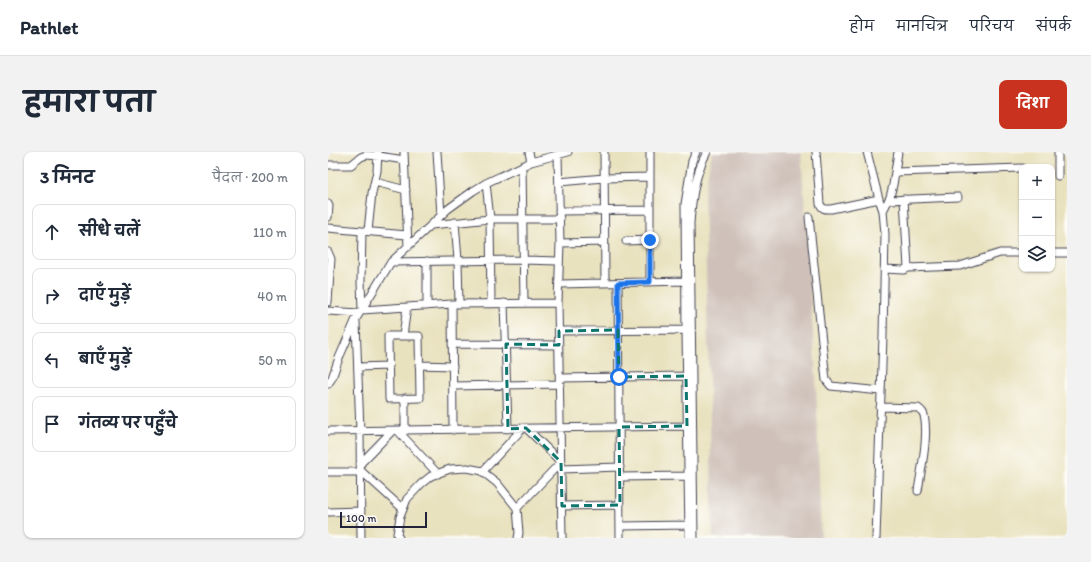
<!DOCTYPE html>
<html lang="hi">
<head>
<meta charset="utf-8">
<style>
	:root { --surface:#fff; --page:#f2f2f3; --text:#1f2937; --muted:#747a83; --line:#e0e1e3; --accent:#c8321e }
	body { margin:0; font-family:Itim,"Playpen Sans Deva",sans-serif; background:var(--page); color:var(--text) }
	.controls { position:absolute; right:12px; top:12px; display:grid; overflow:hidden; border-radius:8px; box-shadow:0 1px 3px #0004 }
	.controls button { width:36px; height:36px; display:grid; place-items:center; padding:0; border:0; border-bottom:1px solid var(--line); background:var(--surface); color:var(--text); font:20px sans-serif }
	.scale { position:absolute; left:12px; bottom:10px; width:87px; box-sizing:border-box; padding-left:4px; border:2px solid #22223b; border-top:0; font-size:11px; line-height:14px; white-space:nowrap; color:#22223b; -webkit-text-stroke:3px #fdfcf7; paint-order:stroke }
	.stop { position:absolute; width:12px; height:12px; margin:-9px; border:3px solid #1a73e8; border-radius:50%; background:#fff }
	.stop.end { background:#1a73e8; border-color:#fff; box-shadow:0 1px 4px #0008 }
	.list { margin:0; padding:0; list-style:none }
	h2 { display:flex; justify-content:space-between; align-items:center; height:52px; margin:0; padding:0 16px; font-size:17px }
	h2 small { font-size:13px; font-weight:400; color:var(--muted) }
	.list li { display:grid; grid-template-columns:26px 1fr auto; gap:12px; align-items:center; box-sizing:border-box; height:56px; margin:0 8px 8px; padding:0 8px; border:1px solid var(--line); border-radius:8px }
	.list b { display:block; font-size:15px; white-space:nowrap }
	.list em { font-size:13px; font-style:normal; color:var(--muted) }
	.icon { flex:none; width:22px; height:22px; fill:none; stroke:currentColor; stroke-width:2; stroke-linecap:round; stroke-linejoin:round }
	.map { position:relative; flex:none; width:739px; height:386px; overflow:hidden; border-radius:8px }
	header { display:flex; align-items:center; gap:24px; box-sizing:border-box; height:56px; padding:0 20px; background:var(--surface); border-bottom:1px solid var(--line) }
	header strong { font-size:19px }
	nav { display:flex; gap:22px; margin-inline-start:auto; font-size:14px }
	.intro { display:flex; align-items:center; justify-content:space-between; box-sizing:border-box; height:96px; padding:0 24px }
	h1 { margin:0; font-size:28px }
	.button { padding:10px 18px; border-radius:8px; background:var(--accent); color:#fff; font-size:14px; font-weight:700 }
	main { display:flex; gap:24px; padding:0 24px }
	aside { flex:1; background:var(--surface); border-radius:8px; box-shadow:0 1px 3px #0004 }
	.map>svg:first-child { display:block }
	.industrial { fill:#cfc1ba }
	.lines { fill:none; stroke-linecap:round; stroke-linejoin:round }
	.minor-casing { stroke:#403f4f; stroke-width:9 }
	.minor { stroke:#fff; stroke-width:7 }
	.route { stroke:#1a73e8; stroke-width:5 }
	.marked { fill:none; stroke:#0f766e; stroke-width:3; stroke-dasharray:8 5; stroke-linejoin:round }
</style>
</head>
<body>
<header>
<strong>Pathlet</strong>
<nav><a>होम</a><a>मानचित्र</a><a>परिचय</a><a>संपर्क</a></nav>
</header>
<div class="intro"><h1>हमारा पता</h1><a class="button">दिशा</a></div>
<main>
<aside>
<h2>3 मिनट<small>पैदल · 200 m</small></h2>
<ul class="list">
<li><svg class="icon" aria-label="ahead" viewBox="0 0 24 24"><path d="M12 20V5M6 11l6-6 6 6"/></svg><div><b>सीधे चलें</b></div><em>110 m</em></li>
<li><svg class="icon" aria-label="right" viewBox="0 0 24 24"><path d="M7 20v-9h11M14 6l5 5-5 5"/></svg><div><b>दाएँ मुड़ें</b></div><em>40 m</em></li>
<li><svg class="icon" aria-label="left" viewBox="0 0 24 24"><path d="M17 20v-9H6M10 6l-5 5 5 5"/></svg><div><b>बाएँ मुड़ें</b></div><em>50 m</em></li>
<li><svg class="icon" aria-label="arrive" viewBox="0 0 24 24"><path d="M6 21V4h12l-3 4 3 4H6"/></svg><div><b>गंतव्य पर पहुँचे</b></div></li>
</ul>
</aside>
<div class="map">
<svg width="739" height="386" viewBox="0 0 739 386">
	<rect width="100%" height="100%" fill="#fdfcf7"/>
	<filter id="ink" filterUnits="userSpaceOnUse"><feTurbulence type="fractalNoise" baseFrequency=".025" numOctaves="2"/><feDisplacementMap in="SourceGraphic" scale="8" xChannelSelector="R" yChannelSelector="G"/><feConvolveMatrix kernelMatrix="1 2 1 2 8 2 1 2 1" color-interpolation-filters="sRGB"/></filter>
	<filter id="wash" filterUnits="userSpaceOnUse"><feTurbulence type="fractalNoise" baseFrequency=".012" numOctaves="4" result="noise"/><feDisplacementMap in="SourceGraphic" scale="16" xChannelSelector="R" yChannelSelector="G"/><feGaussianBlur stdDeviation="0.9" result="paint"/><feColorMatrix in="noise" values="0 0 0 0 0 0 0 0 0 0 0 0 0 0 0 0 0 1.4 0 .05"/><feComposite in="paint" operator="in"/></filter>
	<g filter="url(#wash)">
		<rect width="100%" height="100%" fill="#e9e2bf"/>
		<path class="industrial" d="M384,0h89l15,227 5,159h-108l-9,-344z"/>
	</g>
	<g filter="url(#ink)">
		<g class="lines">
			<g class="minor-casing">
				<path id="minor" d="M76,0l4,95
					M109,0l4,63
					M201,0l2,10
					M276,0l1,131
					M322,0v130
					M488,0l4,52c3,6 6,5 11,5l48,-10
					M539,0l12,47 4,12 2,23 -2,102 -7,202
					M730,0v24
					M230,3l2,88 -2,60 4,235
					M0,13h23l10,-8 5,-2 13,1 25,4
					M194,14l2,137
					M567,20l127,-4
					M47,30l31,8
					M231,30l45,-4 46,-1
					M158,31l4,36 1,85
					M561,48l69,-3
					M0,52l1,2 -1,11
					M231,59l91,-1
					M555,59l7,-14 3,-12 5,-33
					M481,65l17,163 5,6 50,5
					M127,70l3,38 1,44
					M103,73l59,-6h70
					M0,76l79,7
					M34,79l-1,50 1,29 90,-6 106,-1
					M40,79l4,-38 5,-22 1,-19
					M298,89l24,-1
					M232,91l44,-1
					M0,100l3,7 -3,43
					M724,101h15
					M99,109v45
					M63,110l132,-2 36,1
					M580,116l52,-2 40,-13h22
					M556,117l20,1 4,-2 -4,-69
					M290,131l2,255
					M232,132l125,-3
					M176,151l4,126
					M124,152l1,126
					M0,159l31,2
					M28,170l4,109 1,107
					M231,179l127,-1
					M60,184h31l1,62 -31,1z
					M75,184l4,-29
					M124,192l107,1
					M91,213l34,1
					M30,215l31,-1
					M232,226l126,-2
					M0,232l4,-6 7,-20 17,-39 35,-57 40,-37 17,-16 25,-18 13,-8 45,-21 37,-10
					M125,234l107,-2
					M77,246v33
					M552,255l38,1c3,2 5,4 6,7 5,21 -3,55 -6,76
					M0,279l359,-5
					M70,279l40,43
					M32,312l32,-33
					M233,317l59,-2
					M32,318l43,39
					M155,319l40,-43
					M0,320h32
					M292,325l68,-1
					M234,354l58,-1
					M189,356l44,-46 -35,-34
					M0,360l33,-1
					M292,374l69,-1
					M71,386l-2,-4 3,-17 7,-18 14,-15 10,-8 19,-7 17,-1 16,3v1l14,11 20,25 2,25 -1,5
					M361,386l-3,-208 -1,-126 7,-43 4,-9
					M366,386l-4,-315c2,-25 5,-49 17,-71"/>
			</g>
			<use href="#minor" class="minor"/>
		</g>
	</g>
	<g class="lines" filter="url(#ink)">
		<path class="route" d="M291,225l-1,-94 32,-1v-42"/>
	</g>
	<path class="marked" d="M290,178l1,47 67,-1 1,50 -68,1 1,78 -58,1 -1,-44 -35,-34 -18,1 -2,-85 53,1v-14z"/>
</svg>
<div class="controls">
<button>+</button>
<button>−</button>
<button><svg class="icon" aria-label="layers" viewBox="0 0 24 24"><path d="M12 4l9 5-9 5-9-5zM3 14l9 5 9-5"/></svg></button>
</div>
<div class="scale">100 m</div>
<div class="stop" style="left:291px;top:225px"></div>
<div class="stop end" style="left:322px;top:88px"></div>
</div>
</main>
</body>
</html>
